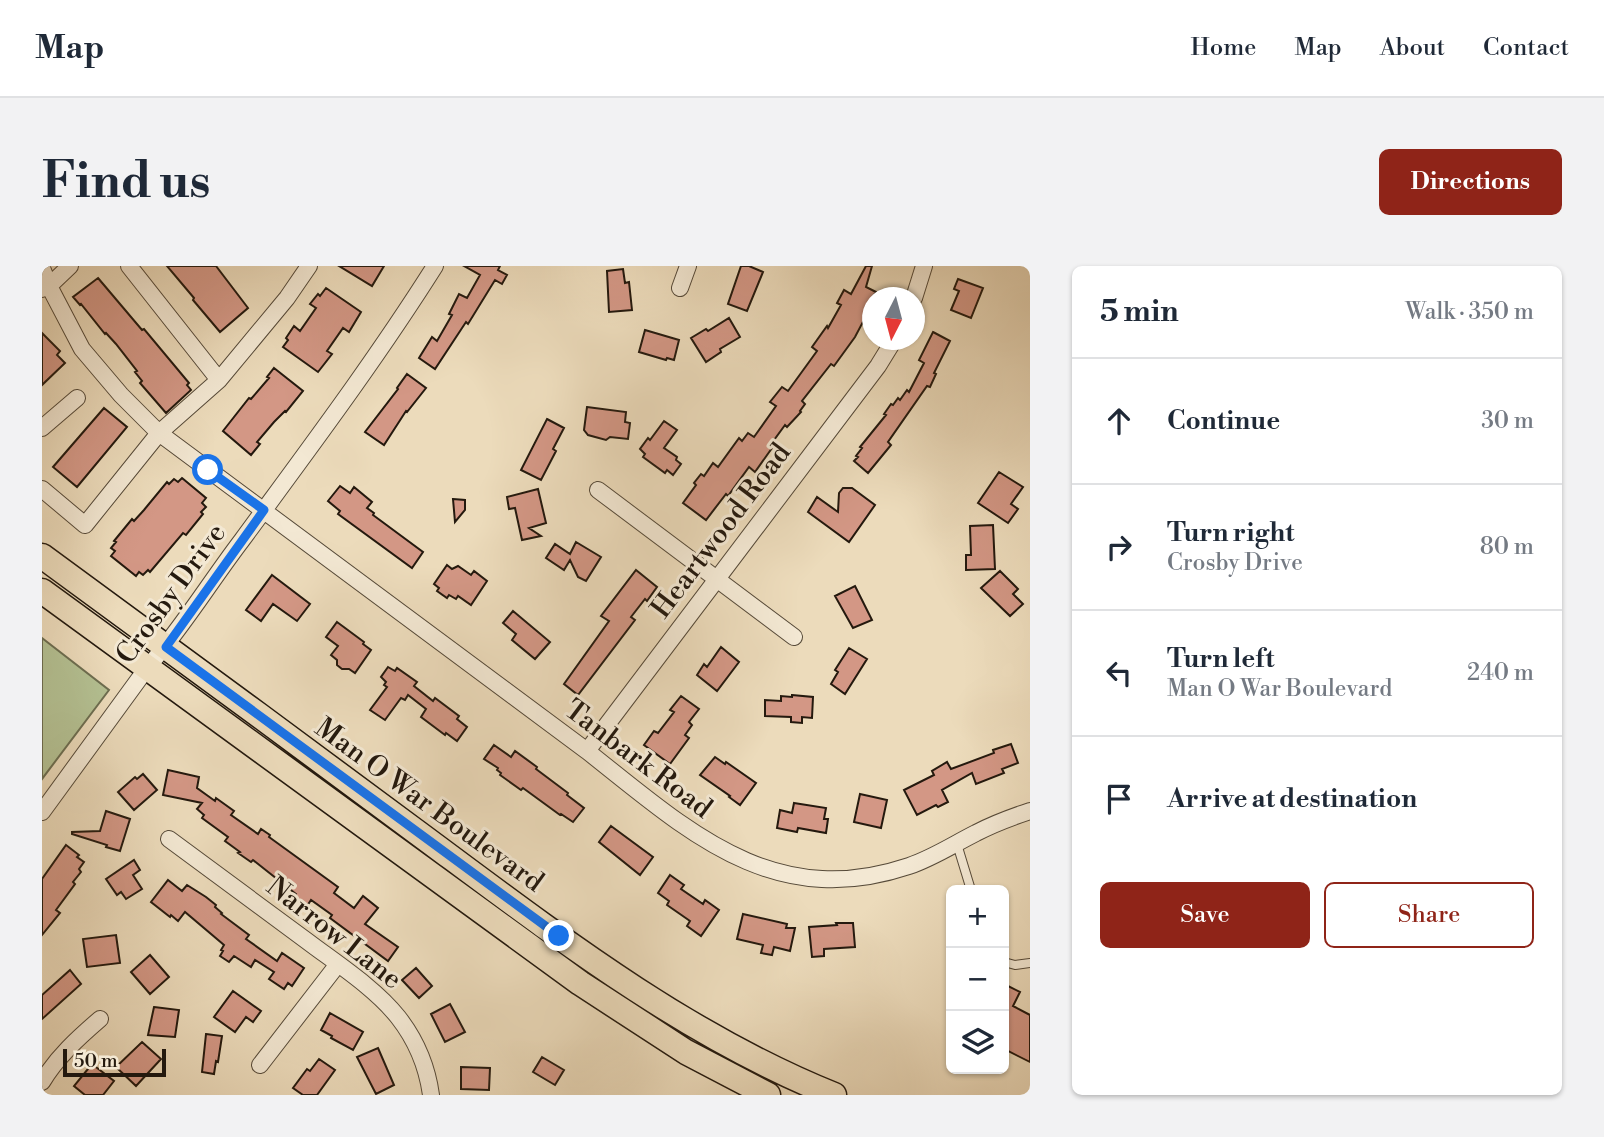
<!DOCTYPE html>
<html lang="en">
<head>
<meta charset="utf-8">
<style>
	:root { --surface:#fff; --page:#f2f2f3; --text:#1f2937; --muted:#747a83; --line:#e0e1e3; --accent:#8f2418 }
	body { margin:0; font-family:"Libre Bodoni",serif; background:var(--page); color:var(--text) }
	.controls { position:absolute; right:21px; bottom:21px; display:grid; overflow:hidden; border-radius:10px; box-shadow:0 2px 5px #0004 }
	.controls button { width:63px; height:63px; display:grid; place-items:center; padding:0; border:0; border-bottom:2px solid var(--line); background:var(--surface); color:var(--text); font:35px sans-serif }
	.compass { position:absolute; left:820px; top:21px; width:63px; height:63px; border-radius:50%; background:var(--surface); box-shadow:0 2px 5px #0004; rotate:186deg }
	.scale { position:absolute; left:21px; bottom:18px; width:103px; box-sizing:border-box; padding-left:7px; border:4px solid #24190e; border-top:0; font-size:19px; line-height:24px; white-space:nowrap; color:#24190e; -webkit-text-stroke:5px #f3e8d3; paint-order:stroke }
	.stop { position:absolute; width:21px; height:21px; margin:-16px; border:5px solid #1a73e8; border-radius:50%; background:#fff }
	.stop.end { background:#1a73e8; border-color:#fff; box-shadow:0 2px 7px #0008 }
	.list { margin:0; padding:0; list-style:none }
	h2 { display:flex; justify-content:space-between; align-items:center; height:91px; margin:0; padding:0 28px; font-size:30px }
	h2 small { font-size:23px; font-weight:400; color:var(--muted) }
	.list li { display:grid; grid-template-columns:46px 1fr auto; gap:21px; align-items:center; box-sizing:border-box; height:126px; padding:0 28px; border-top:2px solid var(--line) }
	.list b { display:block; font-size:26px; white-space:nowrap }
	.list p { margin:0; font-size:23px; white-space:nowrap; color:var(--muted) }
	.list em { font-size:23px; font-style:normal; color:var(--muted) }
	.actions { display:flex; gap:14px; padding:21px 28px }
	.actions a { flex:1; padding:16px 0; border:2px solid var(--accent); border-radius:10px; text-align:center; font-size:24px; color:var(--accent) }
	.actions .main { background:var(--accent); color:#fff }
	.icon { flex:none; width:38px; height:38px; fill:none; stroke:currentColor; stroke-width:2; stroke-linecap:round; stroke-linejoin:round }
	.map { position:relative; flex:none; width:988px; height:829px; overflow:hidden; border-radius:10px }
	header { display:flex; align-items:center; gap:42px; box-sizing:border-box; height:98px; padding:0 35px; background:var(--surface); border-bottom:2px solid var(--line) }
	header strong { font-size:33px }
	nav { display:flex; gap:38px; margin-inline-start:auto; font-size:24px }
	.intro { display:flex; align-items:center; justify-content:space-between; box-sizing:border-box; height:168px; padding:0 42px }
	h1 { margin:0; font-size:49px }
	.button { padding:18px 32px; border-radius:10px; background:var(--accent); color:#fff; font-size:24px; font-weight:700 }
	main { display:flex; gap:42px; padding:0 42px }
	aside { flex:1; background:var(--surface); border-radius:10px; box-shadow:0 2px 5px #0004 }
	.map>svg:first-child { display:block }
	.green { fill:#b4c193; stroke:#6c6d50; stroke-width:2 }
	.building { fill:#d39785; stroke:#24190e; stroke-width:2 }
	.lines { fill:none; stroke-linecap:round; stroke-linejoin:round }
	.service-casing { stroke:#564a39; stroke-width:10 }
	.minor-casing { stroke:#564a39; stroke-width:18 }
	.primary-casing { stroke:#24190e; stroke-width:27 }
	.service { stroke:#f3e8d3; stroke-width:8 }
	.minor { stroke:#f3e8d3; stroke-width:16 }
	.primary { stroke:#ecdbbb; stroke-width:24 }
	.route { stroke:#1a73e8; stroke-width:9 }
	.labels { text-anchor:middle; stroke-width:6; stroke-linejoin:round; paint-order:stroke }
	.street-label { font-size:28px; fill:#24190e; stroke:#f3e8d3 }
</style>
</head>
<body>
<header>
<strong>Map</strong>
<nav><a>Home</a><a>Map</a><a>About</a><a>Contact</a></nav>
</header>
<div class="intro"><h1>Find us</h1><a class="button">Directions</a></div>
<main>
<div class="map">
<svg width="988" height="829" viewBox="0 0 988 829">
	<rect width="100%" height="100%" fill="#ecdbbb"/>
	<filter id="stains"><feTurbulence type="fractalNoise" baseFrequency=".00286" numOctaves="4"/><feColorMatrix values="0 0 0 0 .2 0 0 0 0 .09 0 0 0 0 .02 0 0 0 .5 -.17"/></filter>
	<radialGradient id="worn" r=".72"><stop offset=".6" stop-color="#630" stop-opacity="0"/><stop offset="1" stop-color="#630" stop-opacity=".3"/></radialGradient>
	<path class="green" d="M0,372l67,52 -67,89z"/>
	<path class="building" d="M125,0h49l32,42 -28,24 -27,-32 1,-2z
		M297,0h45l-12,20z
		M422,0h36l-2,4 9,5 -5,9 -7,-4 -27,44 -2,-2 -31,47 -16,-11 13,-21 5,4 15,-26 -3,-1 10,-20 8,4 13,-23z
		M699,0h8l14,6 -16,39 -19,-7z
		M824,0h6l-6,21 10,5 -4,6 -8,18 1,2 -10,19 -21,29 -3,-2 -29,37 3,3 -5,7 1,1 -14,15 -2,-2 -16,22 3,1 -17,24 -6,-5 -21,29 -2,-2 -20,26 -23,-17 13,-18 -2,-2 7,-9 3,2 9,-13 5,4 21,-29 3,3 6,-8 6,4 22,-31 -6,-4 12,-15 6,4 29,-40 -5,-4 15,-21 1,2 13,-23 -4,-2 7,-13 7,4z
		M581,3l2,14 4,-1 3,28 -23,2 -2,-41z
		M56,12l44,52 2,-1 45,54 -2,2 4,5 -25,23 -26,-30 2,-2 -7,-9 2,-1 -21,-27 -10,-11 -1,1 -24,-30 -1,1 -7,-8z
		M916,13l25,9 -12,30 -20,-8 8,-19 -5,-2z
		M284,22l35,24 -12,20 -6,-4 -16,23 5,3 -14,18 -35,-25 5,-7 -2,-2 8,-12 6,5 16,-23 -6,-4 8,-10 2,2z
		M687,52l11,19 -20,12 1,3 -15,10 -15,-24 15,-9 2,2z
		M603,64l34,10 -5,20 -7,-2 -1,2 -27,-8z
		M891,66l17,9 -16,32 2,1 -6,13 -3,-1 -39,56 3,3 -23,28 -14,-12 4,-4 -2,-1 6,-8 -2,-1 26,-32 -2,-1 7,-10 2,1 5,-7 2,2 7,-10 2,2 15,-29 -5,-3z
		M0,67l18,18 -3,4 8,8 -23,22z
		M232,102l29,23 -17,21 -1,-1 -11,11 -17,20 3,2 -9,11 -28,-24 26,-33 2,1 18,-21 -2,-1z
		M365,108l19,14 -19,24 -1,-1 -22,34 -19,-13 33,-43 -1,-1z
		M545,141l39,5 -1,10 5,1 -2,16 -18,-2 -4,3 -18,-5 -4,-5z
		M62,142l23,19 -50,60 -24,-20z
		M505,153l17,9 -11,21 3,2 -15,29 -20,-10z
		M622,155l13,9 -13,18 13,9 -1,3 5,4 -8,11 -6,-5 -2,3 -22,-16 2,-3 -5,-5 8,-11 2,2z
		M957,206l24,15 -12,17 7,5 -10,14 -30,-20z
		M140,212l24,20 -4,5 4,4 -5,5 2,2 -17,21 -3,-2 -33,39 -2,-2 -5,5 -4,-3 -3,4 -25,-20 4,-5 -4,-3 5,-6 -2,-1 18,-22 2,2 10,-11 23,-28 2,2 5,-5 4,3z
		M298,220l10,7 4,-6 18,15 -5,6 7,5 -1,2 50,37 -11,16 -74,-54 2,-3 -12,-10z
		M801,222h9l23,17 -26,37 -41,-30 9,-15 21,15 1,-19z
		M496,223l8,34 -17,5 12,8 -19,4 -7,-32 -6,1 -2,-12z
		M411,233l12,1v10l-10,12z
		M951,259l2,44 -29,1v-15h5l-1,-29z
		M534,276l25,15 -15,24 -8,-4 -8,-17 -6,10 -18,-12 9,-14 15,10z
		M405,299l5,4 6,-3 13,9 3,-4 13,10 -16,24 -13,-9 -2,3 -7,-4 -2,3 -10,-7 2,-3 -5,-4z
		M594,304l21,17 -10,14 -2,-2 -14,18 4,3 -57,75 -14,-11 45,-63 -8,-5z
		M958,305l18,18 -5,5 10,10 -13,12 -29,-28z
		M230,309l38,29 -13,17 -24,-17 -12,17 -15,-11z
		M813,320l17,34 -19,8 -18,-32z
		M471,345l37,31 -15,17 -23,-19 4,-6 -13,-11z
		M295,356l27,20 -1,2 8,6 -16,23 -6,-4h-7l-5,-4v-5l-6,-5 7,-9 -12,-9z
		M679,381l18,15 -22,29 -20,-16 7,-11 3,3z
		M807,382l18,11 -22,35 -14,-10 7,-12 -3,-2z
		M346,401l7,4 2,-3 20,14 -3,4 19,15 2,-3 24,18 -2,3 10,8 -10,14 -11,-8 -1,2 -24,-18 5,-8 -18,-14 -3,5 -4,-2 -16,22 -15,-10 17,-23 -3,-2 2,-3 -5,-5z
		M750,429l21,2 -1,21 -10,-1v6l-11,-1v-5l-26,-1v-16l16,1v-5l11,1z
		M639,430l18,13 -10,13 3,3 -7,10 4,3 -19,26 -26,-19 10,-14 4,2 16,-21 -4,-2z
		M969,478l7,19 -16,6 2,4 -28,11 -4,-11 -30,17 6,12 -10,5 -2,-2 -19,10 -13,-25 30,-15 -2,-4 15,-9 4,7 43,-16 -1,-3z
		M452,479l17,12 4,-6 22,16 -1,2 32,24 -1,2 17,13 -11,14 -12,-8 -1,1 -37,-27 -2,2 -21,-15 1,-2 -4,-3 1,-2 -14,-9z
		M673,491l10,7 1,-2 30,21 -16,22 -11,-8 1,-1 -30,-21z
		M126,504l31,7 -2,11 18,13 1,-3 18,13 -3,4 27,19 3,-5 9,6 -1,2 69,50 -4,6 20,15 9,-12 15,12 -13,16 33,23 -10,14 -58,-43 2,-3 -21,-15 -4,6 -12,-9 1,-3 -43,-34 -2,2 -13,-9 2,-1 -15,-11 3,-4 -26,-19 2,-3 -7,-6 5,-6 -39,-8z
		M101,508l14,16 -23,20 -16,-18 17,-15 2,2z
		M818,528l27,6 -6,28 -27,-6z
		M752,537l32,5 -2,11h4l-2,14 -28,-5 -1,4 -20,-4 3,-18 12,3z
		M64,545l24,8 -10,32 -14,-4 1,-2 -35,-11v-2l28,-1z
		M569,560l42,31 -13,18 -41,-33z
		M24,579l13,10 -2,2 7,5 -5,7 2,3 -8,10 2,2 -19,26 4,3 -18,22v-56z
		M92,594l6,10 -7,5 9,14 -16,10 -5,-7 -4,3 -11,-16z
		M628,609l14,10 -3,4 22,15 2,-4 14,10 -18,26 -14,-10 3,-5 -23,-16 2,-4 -11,-8z
		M126,614l14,11 5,-6 19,12 10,8 -1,2 7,6 -1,1 28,21 -3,4 31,22 5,-8 22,15 -12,18 -4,-3 -4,6 -15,-10 5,-7 -19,-12 -4,7 -17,-11 -5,6 -9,-6 3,-5 -2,-1 3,-5 -39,-33 -7,9 -7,-6 -1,2 -19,-15z
		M701,648l44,10 -1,4h9l-5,23 -16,-4 -2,8 -11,-2 2,-8 -26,-6z
		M794,657h17l2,24 -31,2v7l-12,1 -3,-30 28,-2z
		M74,669l4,28 -33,4 -4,-28z
		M108,689l19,22 -19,17 -19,-22z
		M374,702l16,18 -13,12 -17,-18z
		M28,704l11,14 -39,35v-24z
		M962,718l16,8 -7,14 17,9v47l-26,-13z
		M191,725l28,20 -8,11 -7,-5 -11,15 -21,-15z
		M408,738l15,28 -20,10 -14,-28z
		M112,741l25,3 -4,27 -27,-2z
		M288,747l33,19 -10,18 -22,-12 1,-2 -11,-6z
		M164,768l16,2 -4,26 -2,-1 -2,13 -12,-2z
		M100,776l19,17 -25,27 -20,-19z
		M336,782l16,37 -18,9 -19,-37z
		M500,791l22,13 -9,15 -22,-13z
		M277,793l16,11 -18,25h-14l-10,-7 14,-19 3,2z
		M50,798l22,17 -11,14h-18l-11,-9z
		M419,801l29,1 -1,22 -28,-1z"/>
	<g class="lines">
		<g class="service-casing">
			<path id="service" d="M915,578l14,46
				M962,696l11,3 15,-2"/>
		</g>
		<g class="minor-casing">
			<path id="minor" d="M87,0l90,114 68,-82 22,-32
				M0,2l7,18 33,63 39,46 38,38 428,318c100,79 185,161 322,115 24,-8 45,-22 67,-33 17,-9 36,-16 54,-22
				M638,22l8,-22
				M0,23l7,-3 21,-20
				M872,32l10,-32
				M0,162l35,-30
				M0,223l43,36 74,-92 60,-53
				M556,224l196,147
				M545,485l291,-385 16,-26
				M0,546l105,-144c35,-40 63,-86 95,-128 66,-90 133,-179 193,-274
				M127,573c46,34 92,68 138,102 29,22 68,47 91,76 18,23 29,49 33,78
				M218,799l78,-101
				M0,816c15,-25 36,-44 58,-63"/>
		</g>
		<g class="primary-casing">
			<path id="primary" d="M0,290c126,92 251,184 376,277 131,97 264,201 416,262
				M0,325l538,392 106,69 82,43"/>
		</g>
		<use href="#service" class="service"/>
		<use href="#minor" class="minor"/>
		<use href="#primary" class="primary"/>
	</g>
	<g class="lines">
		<path class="route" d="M166,204l56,40 -98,137 393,289"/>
	</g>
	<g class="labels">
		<g class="street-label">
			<text transform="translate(678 264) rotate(-53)" y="10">Heartwood Road</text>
			<text transform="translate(128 327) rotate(-54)" y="10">Crosby Drive</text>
			<text transform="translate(597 492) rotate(37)" y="10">Tanbark Road</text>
			<text transform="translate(388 538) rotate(36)" y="10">Man O War Boulevard</text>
			<text transform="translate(293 666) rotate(38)" y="10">Narrow Lane</text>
		</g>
	</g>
	<rect width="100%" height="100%" filter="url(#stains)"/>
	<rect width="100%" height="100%" fill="url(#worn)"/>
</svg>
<div class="controls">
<button>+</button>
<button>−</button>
<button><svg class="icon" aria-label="layers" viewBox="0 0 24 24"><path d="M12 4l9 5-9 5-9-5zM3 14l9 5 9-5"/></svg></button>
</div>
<svg class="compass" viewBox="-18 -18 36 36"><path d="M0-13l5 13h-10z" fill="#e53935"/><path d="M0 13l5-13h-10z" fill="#747a83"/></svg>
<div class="scale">50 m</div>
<div class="stop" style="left:166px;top:204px"></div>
<div class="stop end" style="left:517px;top:670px"></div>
</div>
<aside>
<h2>5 min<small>Walk · 350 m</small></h2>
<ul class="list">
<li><svg class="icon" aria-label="ahead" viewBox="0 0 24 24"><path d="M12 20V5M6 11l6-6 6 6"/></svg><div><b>Continue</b></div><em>30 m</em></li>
<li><svg class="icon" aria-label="right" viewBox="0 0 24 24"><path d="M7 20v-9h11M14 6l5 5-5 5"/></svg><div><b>Turn right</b><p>Crosby Drive</p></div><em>80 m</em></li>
<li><svg class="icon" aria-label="left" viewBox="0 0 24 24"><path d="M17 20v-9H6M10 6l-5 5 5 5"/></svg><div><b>Turn left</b><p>Man O War Boulevard</p></div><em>240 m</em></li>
<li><svg class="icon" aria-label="arrive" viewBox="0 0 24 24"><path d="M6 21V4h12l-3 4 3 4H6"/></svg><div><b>Arrive at destination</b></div></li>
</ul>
<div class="actions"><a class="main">Save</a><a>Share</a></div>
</aside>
</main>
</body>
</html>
